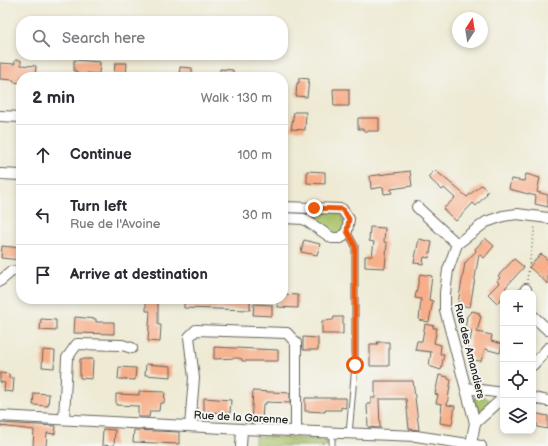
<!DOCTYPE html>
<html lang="en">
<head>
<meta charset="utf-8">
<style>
	:root { --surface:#fff; --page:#f2f2f3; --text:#2b2b33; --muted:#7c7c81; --line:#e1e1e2 }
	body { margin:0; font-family:"Balsamiq Sans",sans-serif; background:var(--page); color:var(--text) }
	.controls { position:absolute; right:12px; bottom:12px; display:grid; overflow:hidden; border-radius:8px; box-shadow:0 2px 6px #0003 }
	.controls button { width:36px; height:36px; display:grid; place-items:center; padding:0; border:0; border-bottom:1px solid var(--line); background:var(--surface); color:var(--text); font:20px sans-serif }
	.compass { position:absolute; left:452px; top:12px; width:36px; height:36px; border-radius:50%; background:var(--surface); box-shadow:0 2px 6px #0003; rotate:12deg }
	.stop { position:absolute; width:12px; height:12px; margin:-9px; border:3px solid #ea580c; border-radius:50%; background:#fff }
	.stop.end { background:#ea580c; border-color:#fff; box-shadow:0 1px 4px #0008 }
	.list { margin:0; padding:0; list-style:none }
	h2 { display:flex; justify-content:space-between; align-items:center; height:52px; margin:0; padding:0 16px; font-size:17px }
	h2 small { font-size:13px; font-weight:400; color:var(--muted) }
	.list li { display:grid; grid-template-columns:26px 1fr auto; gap:12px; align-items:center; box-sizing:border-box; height:60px; padding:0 16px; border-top:1px solid var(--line) }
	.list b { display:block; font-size:15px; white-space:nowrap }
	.list p { margin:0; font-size:13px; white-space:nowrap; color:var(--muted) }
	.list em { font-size:13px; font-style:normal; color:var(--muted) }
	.icon { flex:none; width:22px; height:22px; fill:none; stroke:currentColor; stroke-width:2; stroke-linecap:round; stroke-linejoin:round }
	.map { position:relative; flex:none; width:548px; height:446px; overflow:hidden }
	.search { position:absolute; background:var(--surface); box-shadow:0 2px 6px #0003; left:16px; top:16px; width:272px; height:44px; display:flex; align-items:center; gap:10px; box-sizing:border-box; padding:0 14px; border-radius:16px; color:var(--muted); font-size:15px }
	.panel { position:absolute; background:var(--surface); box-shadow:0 2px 6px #0003; left:16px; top:72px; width:272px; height:232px; border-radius:16px }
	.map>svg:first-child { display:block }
	.green { fill:#a7c066; stroke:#626e41 }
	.building { fill:#f7ae89 }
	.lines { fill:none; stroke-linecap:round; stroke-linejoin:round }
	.service-casing { stroke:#66645c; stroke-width:7 }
	.minor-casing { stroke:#66645c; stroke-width:12 }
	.path { stroke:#66645c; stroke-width:1.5; stroke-dasharray:1 3; stroke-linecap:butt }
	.service { stroke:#fff; stroke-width:5 }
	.minor { stroke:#fff; stroke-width:10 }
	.route { stroke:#ea580c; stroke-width:5 }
	.labels { text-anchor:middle; stroke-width:4; stroke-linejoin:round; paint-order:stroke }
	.street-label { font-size:11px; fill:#1c1c1c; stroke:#f6f6f2 }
</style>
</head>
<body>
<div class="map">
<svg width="548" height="446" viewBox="0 0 548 446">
	<rect width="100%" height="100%" fill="#f6f6f2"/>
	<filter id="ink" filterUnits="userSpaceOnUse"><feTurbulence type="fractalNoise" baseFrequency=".025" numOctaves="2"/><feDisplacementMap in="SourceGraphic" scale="8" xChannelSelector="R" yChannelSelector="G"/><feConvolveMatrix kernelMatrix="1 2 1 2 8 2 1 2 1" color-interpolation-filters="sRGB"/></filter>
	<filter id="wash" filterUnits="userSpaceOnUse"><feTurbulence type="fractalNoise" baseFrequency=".012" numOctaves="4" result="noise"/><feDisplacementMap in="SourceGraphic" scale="16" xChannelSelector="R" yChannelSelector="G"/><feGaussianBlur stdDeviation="0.9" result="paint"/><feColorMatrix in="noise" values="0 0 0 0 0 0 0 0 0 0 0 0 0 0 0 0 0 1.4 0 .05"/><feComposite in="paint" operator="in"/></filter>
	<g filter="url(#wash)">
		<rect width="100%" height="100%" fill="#eeead4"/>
		<path class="green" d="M331,212l10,2 4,10 -3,8 -5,2 -21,-10 1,-11z
			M483,396l7,4 -2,5 -8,7 -6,-5v-10z
			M255,436l72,4v6h-72z"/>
		<g id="blocks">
			<path class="building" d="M15,60h6v5l15,1 -1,11h-14v6l-8,-1 1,-2 -14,-1v-16l15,1z
				M74,60l26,2 -1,12 -12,-1v3l-10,-1v-4h-3z
				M115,63h12l-1,14h-12z
				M180,67l12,1v9h-13z
				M220,69l13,1v7h-13z
				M299,78l10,1 -2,18 -11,-1 1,-13h2z
				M333,89h16v17h-15z
				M294,112h12l-1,18 -14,-1z
				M358,118h21v13h-15l-1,-2h-5z
				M435,170l32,27 14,-12 7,6 -2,2 1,1 -11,12 -3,-3 -17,18 -13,-12 12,-11 -11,-10 -2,2 -14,-13z
				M307,171l18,1v12l-18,-1z
				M410,171l2,15 -21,3 1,4 -8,1 -1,-7 -12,2 -1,-13z
				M526,174l14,4 -3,14 11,3v12l-13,-3 1,-8 -27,-7 2,-10 13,2z
				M370,227l15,1 -1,14 3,1 -2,25 -20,-1v-11h7l2,-14 -5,-1z
				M485,238l9,8 -10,12 -5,-4 -9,53 -11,-2 1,-2h-2l7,-40 11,-12 -1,-2z
				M419,239l13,3 -3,16 -5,-1 -1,7 -9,-1z
				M304,240l16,4 -3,11 -16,-3z
				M2,246l19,2v12l-20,-2z
				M541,254l7,6v24l-19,-17z
				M514,259l10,8 -19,21 3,3 -5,2v4l-6,6 -9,-9 11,-11 -2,-2 3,-3 -2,-2z
				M420,274l12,2 -3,24 4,1 -4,21 -10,-2 2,-21 -6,-1z
				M283,294l15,1v13l-20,-1v-8h5z
				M146,299h12v26h3l-1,17 -12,-1 2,-30h-4z
				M184,299h66v11l-66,-2z
				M254,304l18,1v11l-19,-1z
				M472,311l7,2v3h2l-4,16 15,3 -1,6 11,3 -2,9 -15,-4 -4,12 -9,-1v-3l-5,-1 5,-25 -7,-1 2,-14z
				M75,317l21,2v3h18v12l-40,-1z
				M334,317h9v17h-21v-13l11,-1z
				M41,319l15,1v11l-16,-1z
				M425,324l9,2 -1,2h4l-3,15 7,2 -1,9h4l-3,16 -12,-4 2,-14 -16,-2 2,-9h5z
				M303,337l15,1v12h-15z
				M377,342h12v24h-19v-22h8z
				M214,347l64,3v11h-36v-2l-4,-1 -24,1z
				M43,350l12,1 -1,17 -12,-1z
				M80,359h13l-1,20 -12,-1z
				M146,364l25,2v11l-26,-2z
				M119,367l17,1 -1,12 -17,-1z
				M0,373l9,1v4h5l-1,14 -9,-1 1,-8 -5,-1z
				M439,375l9,2v2l3,1 -4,25 8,1 -3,19 -12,-2 2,-19 -6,-1 2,-8 -3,-1z
				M375,381h38l6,49 -10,-1 -3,-30h-27l1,29 -12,-1 -1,-23h4v-6h4z
				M139,391l26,1 -1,11h-4l-1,8h-9l-1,6h-11v-11l-22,-1v-11l23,1z
				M253,391l37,2v10l-24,-1v2h-3l-1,19h-11z
				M34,393l15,1 -1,12 -15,-1z
				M204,398l27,2 -1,13 -26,-1z
				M305,398h41v10l-5,-1v3h-16v2l-20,-1z
				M533,413l15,3v13l-11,-2v-4l-4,-1z
				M0,423l56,3 -1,8 -8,-1 -1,13h-13l1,-16 -34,-4z
				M103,429l12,1 -1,16 -12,-1z
				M134,430l45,2v12l-46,-2z"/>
		</g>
	</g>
	<g filter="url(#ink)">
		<use href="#blocks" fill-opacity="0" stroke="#66645c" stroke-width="1"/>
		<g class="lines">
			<g class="service-casing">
				<path id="service" d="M347,231l8,15v119l-6,69
					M332,446v-13"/>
			</g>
			<g class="minor-casing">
				<path id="minor" d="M0,116l21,1
					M0,174l21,1
					M283,207l59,2 7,10 -2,12 -6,7h-9l-28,-19 -21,-1
					M417,207l40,37
					M0,281l12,-10h9
					M524,293l2,-4
					M533,316l15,14
					M533,365l15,-17
					M466,388l37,5
					M533,398l15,3
					M0,416l242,13 174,7 65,10
					M64,419l3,-61 10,-14 45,1 10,3
					M475,423l28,-25
					M190,426l4,-48 -5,-41 7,-7 91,3 9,10v89
					M471,444l4,-21 -30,-113v-17l3,-23 9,-26 29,-22 17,-6 14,-2 31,4
					M241,446l1,-17"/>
			</g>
			<path class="path" d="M527,280l8,-54
				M319,446l5,-4"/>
			<use href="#service" class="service"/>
			<use href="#minor" class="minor"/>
		</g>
	</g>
	<g class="lines" filter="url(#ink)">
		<path class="route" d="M314,208l28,1 7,10 -2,12 8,15v119"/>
	</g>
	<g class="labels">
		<g class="street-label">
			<text transform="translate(470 351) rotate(76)" y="4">Rue des Amandiers</text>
			<text transform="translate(241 417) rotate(3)" y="4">Rue de la Garenne</text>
		</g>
	</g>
</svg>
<div class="controls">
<button>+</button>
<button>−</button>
<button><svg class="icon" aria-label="locate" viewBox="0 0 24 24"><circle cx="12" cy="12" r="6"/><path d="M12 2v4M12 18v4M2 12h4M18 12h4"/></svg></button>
<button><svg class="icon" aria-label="layers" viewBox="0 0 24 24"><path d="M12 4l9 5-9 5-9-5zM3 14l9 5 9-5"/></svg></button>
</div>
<svg class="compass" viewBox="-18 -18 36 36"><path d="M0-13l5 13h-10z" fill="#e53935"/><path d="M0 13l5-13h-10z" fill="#7c7c81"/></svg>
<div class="stop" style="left:355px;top:365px"></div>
<div class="stop end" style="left:314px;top:208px"></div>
<div class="search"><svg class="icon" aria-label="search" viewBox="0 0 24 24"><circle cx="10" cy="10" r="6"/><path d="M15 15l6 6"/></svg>Search here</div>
<section class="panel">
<h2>2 min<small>Walk · 130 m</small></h2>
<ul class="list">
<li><svg class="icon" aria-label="ahead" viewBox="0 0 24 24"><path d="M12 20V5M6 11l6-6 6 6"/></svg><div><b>Continue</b></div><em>100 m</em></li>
<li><svg class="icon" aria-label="left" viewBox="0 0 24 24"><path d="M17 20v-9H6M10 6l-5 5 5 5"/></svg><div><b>Turn left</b><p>Rue de l'Avoine</p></div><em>30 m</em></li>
<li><svg class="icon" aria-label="arrive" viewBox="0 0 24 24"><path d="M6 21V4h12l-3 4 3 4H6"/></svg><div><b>Arrive at destination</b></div></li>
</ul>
</section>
</div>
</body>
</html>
